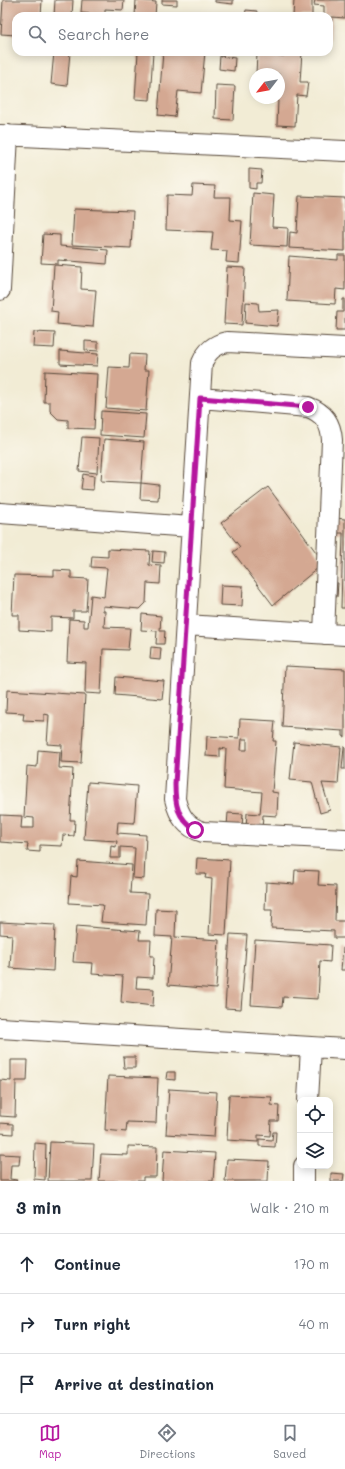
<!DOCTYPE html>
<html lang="en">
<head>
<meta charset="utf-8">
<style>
	:root { --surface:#fff; --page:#f2f2f3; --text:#1f2937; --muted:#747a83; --line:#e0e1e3; --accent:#b5179e }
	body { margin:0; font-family:Mali,sans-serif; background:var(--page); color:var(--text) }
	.controls { position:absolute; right:12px; bottom:12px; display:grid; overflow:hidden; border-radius:8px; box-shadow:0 2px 10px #0003 }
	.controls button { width:36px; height:36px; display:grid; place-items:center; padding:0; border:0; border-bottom:1px solid var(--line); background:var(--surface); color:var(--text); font:20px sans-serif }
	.compass { position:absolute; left:249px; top:68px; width:36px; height:36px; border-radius:50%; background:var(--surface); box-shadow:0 2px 10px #0003; rotate:239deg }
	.stop { position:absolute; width:12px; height:12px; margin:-9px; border:3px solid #b5179e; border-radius:50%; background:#fff }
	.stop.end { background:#b5179e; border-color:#fff; box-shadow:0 1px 4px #0008 }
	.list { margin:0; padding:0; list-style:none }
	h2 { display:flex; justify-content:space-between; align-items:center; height:52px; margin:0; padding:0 16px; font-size:17px }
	h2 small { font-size:13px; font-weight:400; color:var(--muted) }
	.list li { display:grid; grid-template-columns:26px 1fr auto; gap:12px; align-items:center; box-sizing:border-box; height:60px; padding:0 16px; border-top:1px solid var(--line) }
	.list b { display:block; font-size:15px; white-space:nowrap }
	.list em { font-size:13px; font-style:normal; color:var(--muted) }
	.icon { flex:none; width:22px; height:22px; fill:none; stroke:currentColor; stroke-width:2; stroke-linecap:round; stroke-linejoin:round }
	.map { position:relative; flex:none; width:345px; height:1181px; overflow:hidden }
	.search { position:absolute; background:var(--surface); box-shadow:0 2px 10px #0003; left:12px; right:12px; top:12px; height:44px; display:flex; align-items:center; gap:10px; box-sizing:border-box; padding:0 14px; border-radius:12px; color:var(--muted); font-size:15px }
	.sheet { height:232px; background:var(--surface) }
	nav { display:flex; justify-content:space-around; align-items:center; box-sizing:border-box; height:56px; border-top:1px solid var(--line); background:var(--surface); font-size:11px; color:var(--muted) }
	nav a { display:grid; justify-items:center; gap:2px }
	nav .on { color:var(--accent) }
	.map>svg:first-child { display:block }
	.building { fill:#d4a892; fill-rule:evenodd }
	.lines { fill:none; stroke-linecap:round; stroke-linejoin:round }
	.minor-casing { stroke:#564739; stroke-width:22 }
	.minor { stroke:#fff; stroke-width:20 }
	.route { stroke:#b5179e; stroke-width:5 }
</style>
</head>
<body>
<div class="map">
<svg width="345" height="1181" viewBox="0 0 345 1181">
	<rect width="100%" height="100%" fill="#fbf7ec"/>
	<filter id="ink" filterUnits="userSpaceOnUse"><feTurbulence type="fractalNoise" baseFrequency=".025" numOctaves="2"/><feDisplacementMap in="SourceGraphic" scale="8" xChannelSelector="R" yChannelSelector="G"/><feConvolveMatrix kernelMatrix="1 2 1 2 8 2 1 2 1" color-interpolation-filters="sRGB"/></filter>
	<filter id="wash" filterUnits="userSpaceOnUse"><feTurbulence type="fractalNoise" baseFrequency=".012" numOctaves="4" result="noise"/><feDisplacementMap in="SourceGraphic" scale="16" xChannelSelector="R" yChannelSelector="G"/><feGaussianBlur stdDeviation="0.9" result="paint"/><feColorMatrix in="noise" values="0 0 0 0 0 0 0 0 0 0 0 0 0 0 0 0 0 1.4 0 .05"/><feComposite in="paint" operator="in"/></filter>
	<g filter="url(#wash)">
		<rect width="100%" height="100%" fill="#f2ecd5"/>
		<g id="blocks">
			<path class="building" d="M3,0h39l-1,16h-25v19l-15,-1z
				M55,0h18l-1,16h-18z
				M82,0h42l-1,10 -18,-1v6l-24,-2z
				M136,0l20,2 -1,14h-20z
				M162,0h15v5l-15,-1z
				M215,0h18v4l-18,-2z
				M294,0h18v16h-19z
				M315,0h30v18l-13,-1 -2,24h-1v-25h-5v-10l-10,-1z
				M246,10l11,1 -1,5h-11z
				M54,52h16l-3,34 -16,-2z
				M138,52h15l-3,48 -15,-1z
				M163,52h42l-4,41 -23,-2 -3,26 -17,-2z
				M285,52h17l-2,30h8l-2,14 -9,-1 -2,31 -18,-1 2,-51h-23l1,-20 27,2z
				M220,56l15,2 -1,13 -15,-2z
				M216,85l19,1 -2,34 -18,-1z
				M249,169l13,1 -1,13h-5v6l-7,-1z
				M193,185l22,1 -1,11h17l-1,23 12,1 -3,42 -13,-1 1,-11 -16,-1 2,-18 -47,-2 1,-35 25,1z
				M253,193l21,2 -2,32 16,1 -1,19 -37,-2z
				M299,196l46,2v53l-56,-3 1,-16 7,1z
				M74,209l59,2 -2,37 -59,-3z
				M43,234l17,1v11l48,4 -1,14 -49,-4v4l-17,-1z
				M338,255h7v35l-9,-1 -1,15 -48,-3 2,-45 49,4z
				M54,265l28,2 -1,22 15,1 -3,37 -36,-3 1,-12 -7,-1z
				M227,267l18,1 -3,57 -18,-1z
				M343,299h2v31h-9l1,-18h6z
				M246,302l12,1 1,8 20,-1 -2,16 -32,-3z
				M34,332l21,1 -1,15 -21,-1z
				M85,341l13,1v9l-13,-1z
				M60,351l38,3 -1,12 -37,-2z
				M130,354l15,1 -1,15h5l-3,41 -40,-3 3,-41 20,1z
				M45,371l52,3 -3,55 -26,-1v-8l-10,-1 -8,-8v-9h-6z
				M101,411l45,3 -2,24 -44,-3z
				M82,437l17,1 -2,35 -18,-2z
				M104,439l40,3 -3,41 -40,-2z
				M83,474l11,2 -1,14 -12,-1z
				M141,483l18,2 -1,15 -18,-1z
				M268,487l56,76 -51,42 -40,-53 7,-5 -19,-24z
				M334,518l11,1v89h-4l2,-75h-9z
				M108,549l42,2 -1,14 12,1 -1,18 -13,-1 -1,20 -6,6 -37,-3v5h2l-1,16 26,1 -2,22 -25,-1 -2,45 -16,-1 1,-30 -19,-1 2,-43 15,1v7h4l3,-32 13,2 3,-29 -16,-1 1,-11 16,1z
				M153,551l12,1 -1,11 -12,-1z
				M54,570l17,1v7l17,1 -2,32h-13v7l-22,-1v15l-32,-2v-15h-7l2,-40 40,1z
				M328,583h10l-1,14 -10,-1z
				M221,585l22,1 -1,20 -22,-1z
				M142,614l19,2 -1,15h5l-1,13h-8l1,-13 -16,-1z
				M151,647l10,1 -1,12 -10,-1z
				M285,666l60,3v68l-2,-1v-5l-61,-4z
				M116,677l48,4 -2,18 -47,-4z
				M7,690l78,5 -4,68 -20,-1 1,-17 -15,-1 2,-29 -5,-1v7l-21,-1 1,-7 -18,-1z
				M240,719l35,2 -2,20h3l-4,51 6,1 -1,23 -14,-1 -1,14 -16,-1 1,-15 13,1 2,-22 -38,-3 2,-40 -6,-1v9l-14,-1 1,-20 32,2zM242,739h5v11h-6z
				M294,742l47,5 -3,37 -16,-1 8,27 -10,3 -8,-31 -22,-2z
				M344,747h1v22h-3z
				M38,750l22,2 -1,16 14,1 -3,51h5l-1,16 -11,-1 -1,11 -22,-1v7l-13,-1 1,-7 -28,-2v-27l22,1 -1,12h13v-10l-10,-1 3,-51 10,1z
				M88,782l49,4 -3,37 -16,-1 -1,11 29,2 -2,44 -11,-1 2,-30 -15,-1v11h-10l1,-12 5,1 1,-6 -33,-2z
				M228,813l15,1 -1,13 -15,-1z
				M197,858l33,2 -4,75 -17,-1 3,-55 -7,-1 1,-4h-10z
				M78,861l54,4 -2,28 18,1 -2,31 -45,-3 2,-17 -34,-2 2,-27 6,1z
				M295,870l24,1 -1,14 18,1 -1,35h10v17h-11v-7l-63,-3 1,-18h-7l1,-28 28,2z
				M156,909l20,1 -1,27 44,3 -3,49 -48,-4 4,-48 -17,-1z
				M0,922l55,3 -2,46 -43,-3 2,-33 -12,-1z
				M76,926l64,5 -1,9h12l-1,16h4l-1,22 -16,-1 -1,11 18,1 -1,17 -32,-4 2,-26 -31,-2 1,-11 -20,-1z
				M230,934l17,1 -6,74 -16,-1z
				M255,940l76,5 -1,17 -10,-1 -2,38 -35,-2 -1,10 -31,-2z
				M343,948h2v22h-4z
				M123,1057h12v11h-11z
				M11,1060h17l-1,21h-11l-1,36 -15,-1v-36l11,1z
				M167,1072h8v8l-9,-1z
				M108,1076l50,2 -2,45 -29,-1 -1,10 -21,-2z
				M169,1089l48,3 -3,45 -48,-3z
				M229,1095l43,2 -1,8 8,1 -1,15h-7l-1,15 -12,-1v7l-31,-2z
				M0,1123l13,1v10l-13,-1z
				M273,1132h3l-1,15 -16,-1v-7l13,1z
				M50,1142l44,2 -2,37h-44z
				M35,1143l11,1 -1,36 -11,-1z
				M128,1146l29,1 -1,30h-13v4h-44l2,-27 27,1z
				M164,1150l51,3 -2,28h-51z
				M0,1154l20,1 -1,10h-8l-1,14 7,1v1h-17z
				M227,1159l42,2 -1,20h-43z
				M331,1173l13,1 -1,7h-12z"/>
		</g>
	</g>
	<g filter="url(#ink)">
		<use href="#blocks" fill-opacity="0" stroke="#564739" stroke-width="1"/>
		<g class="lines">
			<g class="minor-casing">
				<path id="minor" d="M0,135l345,16
					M0,290l8,-155
					M345,348l-118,-6c-13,3 -20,9 -25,21l-27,436c4,17 11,28 28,33l142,7
					M200,398l108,9c16,6 23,16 24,33l-8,194
					M0,513l191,14
					M186,625l159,10
					M0,1028l345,21
					M308,1100l3,-52
					M304,1181v-15"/>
			</g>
			<use href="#minor" class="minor"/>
		</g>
	</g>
	<g class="lines" filter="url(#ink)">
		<path class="route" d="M195,830c-18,-13 -20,-25 -20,-46l25,-386 108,9"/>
	</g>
</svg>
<div class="controls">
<button><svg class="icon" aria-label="locate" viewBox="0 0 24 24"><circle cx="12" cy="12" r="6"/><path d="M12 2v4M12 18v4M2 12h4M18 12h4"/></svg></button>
<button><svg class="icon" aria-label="layers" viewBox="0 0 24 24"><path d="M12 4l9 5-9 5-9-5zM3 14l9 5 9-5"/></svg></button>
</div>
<svg class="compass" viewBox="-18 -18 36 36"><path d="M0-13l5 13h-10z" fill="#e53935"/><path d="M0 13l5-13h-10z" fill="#747a83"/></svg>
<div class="stop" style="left:195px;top:830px"></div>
<div class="stop end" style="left:308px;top:407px"></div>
<div class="search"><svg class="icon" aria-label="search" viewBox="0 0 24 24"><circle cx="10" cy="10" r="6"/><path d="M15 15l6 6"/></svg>Search here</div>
</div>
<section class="sheet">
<h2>3 min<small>Walk · 210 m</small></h2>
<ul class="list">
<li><svg class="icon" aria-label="ahead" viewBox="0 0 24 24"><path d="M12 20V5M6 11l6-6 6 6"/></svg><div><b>Continue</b></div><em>170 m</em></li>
<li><svg class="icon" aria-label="right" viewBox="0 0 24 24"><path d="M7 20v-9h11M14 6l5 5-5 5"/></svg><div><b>Turn right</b></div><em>40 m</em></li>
<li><svg class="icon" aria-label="arrive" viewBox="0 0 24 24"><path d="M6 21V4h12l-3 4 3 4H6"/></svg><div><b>Arrive at destination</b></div></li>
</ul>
</section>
<nav>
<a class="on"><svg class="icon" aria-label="map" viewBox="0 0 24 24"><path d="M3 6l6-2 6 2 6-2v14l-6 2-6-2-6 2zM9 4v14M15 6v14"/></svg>Map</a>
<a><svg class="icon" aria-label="directions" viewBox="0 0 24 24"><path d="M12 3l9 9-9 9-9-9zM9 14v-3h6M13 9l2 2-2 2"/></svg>Directions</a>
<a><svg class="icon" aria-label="saved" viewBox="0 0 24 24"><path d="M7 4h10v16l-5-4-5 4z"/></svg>Saved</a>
</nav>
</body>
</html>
